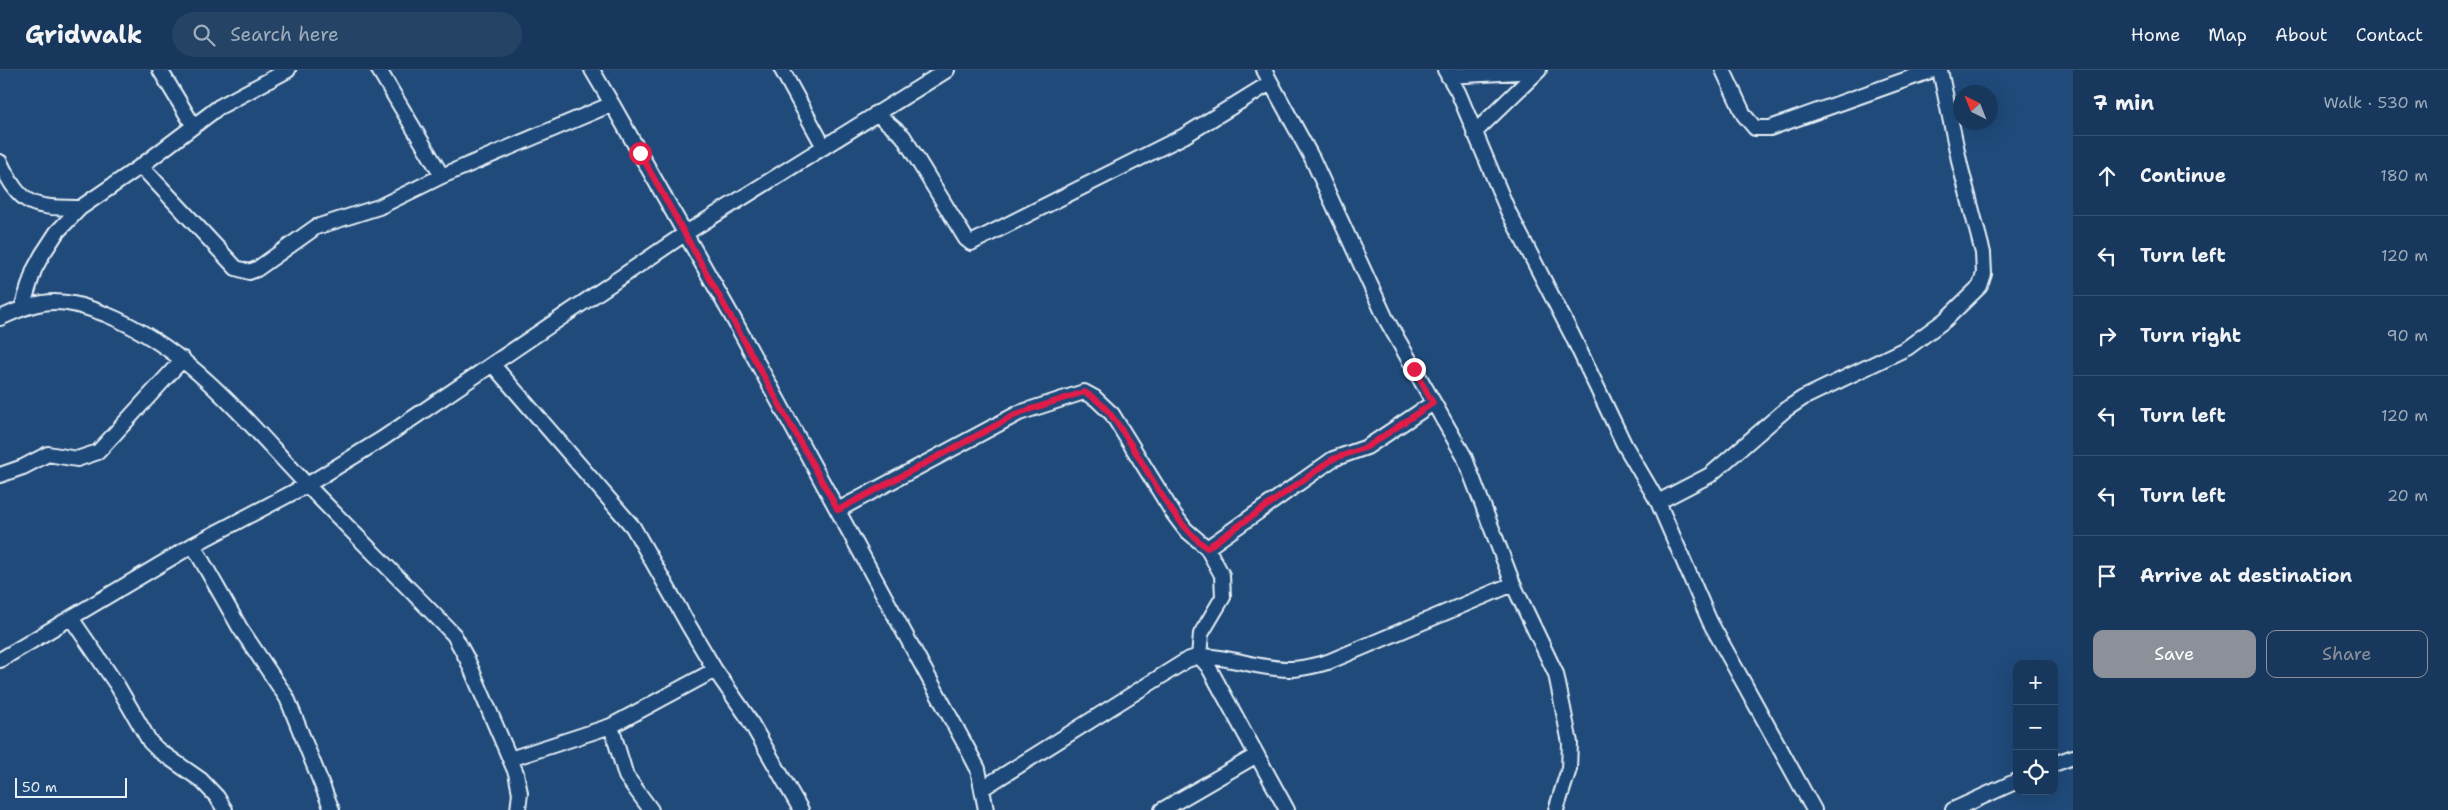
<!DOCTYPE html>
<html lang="en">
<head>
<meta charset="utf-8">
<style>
	:root { --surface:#17385c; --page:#244365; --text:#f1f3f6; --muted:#9eacbb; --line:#365272; --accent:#8c9099 }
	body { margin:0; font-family:"Shantell Sans",sans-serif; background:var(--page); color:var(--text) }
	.controls { position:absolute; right:15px; bottom:15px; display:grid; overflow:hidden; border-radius:10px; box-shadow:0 5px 20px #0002 }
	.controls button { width:45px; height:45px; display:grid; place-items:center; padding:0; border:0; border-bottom:1px solid var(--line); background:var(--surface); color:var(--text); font:25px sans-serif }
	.compass { position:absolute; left:1953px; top:15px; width:45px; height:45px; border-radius:50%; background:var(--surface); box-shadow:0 5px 20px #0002; rotate:317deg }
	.scale { position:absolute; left:15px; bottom:12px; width:112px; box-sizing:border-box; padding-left:5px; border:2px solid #e8f1f8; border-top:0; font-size:14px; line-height:18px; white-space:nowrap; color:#e8f1f8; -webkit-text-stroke:4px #1f4a7a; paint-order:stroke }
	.stop { position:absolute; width:15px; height:15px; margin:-11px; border:4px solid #e11d48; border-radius:50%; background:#fff }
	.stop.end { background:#e11d48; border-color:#fff; box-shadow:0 1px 5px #0008 }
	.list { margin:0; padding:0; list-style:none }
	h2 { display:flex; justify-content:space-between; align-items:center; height:65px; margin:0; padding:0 20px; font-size:21px }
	h2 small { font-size:16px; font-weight:400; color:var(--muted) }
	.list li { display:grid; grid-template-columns:32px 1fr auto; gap:15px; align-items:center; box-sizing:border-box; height:80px; padding:0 20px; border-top:1px solid var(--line) }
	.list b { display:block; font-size:19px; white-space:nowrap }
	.list em { font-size:16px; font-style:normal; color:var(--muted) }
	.actions { display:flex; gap:10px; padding:15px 20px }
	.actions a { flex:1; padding:11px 0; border:1px solid var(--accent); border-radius:10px; text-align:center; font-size:18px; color:var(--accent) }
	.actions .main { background:var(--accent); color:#fff }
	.icon { flex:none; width:28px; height:28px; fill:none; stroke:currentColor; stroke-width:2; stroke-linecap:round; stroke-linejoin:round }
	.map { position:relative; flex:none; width:2073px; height:740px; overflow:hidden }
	header { display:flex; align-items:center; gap:30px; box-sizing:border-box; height:70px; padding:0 25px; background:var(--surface); border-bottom:1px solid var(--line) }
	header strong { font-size:24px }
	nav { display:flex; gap:28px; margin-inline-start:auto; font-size:18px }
	.search { width:350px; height:45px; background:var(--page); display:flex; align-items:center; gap:12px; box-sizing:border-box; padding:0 18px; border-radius:28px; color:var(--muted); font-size:19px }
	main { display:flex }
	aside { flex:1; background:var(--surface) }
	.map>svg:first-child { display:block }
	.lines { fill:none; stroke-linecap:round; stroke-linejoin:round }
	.street-casing { stroke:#e8f1f8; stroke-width:18 }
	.street { stroke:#1f4a7a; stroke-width:14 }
	.route { stroke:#e11d48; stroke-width:6 }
</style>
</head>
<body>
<header>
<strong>Gridwalk</strong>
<div class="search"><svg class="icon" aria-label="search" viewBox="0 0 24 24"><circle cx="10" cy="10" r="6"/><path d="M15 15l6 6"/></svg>Search here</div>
<nav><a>Home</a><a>Map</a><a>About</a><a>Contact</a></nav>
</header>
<main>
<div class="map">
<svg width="2073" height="740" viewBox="0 0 2073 740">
	<rect width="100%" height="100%" fill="#1f4a7a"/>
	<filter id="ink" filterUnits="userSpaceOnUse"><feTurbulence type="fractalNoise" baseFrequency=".02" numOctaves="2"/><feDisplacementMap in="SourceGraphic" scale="10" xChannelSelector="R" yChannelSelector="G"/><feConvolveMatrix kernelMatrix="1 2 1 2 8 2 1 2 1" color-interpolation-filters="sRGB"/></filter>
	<g filter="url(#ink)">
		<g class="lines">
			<g class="street-casing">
				<path id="street" d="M160,0l33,55
					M379,0l63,106 170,-72 121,214 234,430 11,21 8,41
					M592,0l20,34
					M782,0l42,77
					M1264,0l48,88 74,161 78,137 49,128 43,90 14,69 -1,26 -13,41
					M1445,0l13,22 50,119 64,124 52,109 34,58 52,120 104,188
					M1723,0l21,45 11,13h15l163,-58
					M1448,6l89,-5
					M876,43l27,23 63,103 5,4 213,-107 86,-53
					M1474,63l65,-63
					M0,92c22,46 32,45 80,46
					M141,96l95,102 13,4 8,-3 59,-42 63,-20 63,-31
					M22,238l12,-38 8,-15 15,-23 23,-24 61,-42 78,-59 69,-37
					M0,248c14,-6 27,-13 43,-15 21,-4 43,4 62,11 86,35 141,107 203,172 48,50 98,99 146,149l13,24 49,114 4,20 -2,17
					M493,295l140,162 56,99 26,44 32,46 54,94
					M0,405l23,-8 25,-13 29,5 21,-7 85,-93
					M1658,432l52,-27 75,-65 18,-12 104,-50 38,-28 35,-34 4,-12 -1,-21 -23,-88 -20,-95
					M838,440l181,-97 65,-21 11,6 17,16 61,99 12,16 22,19 15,27 1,22 -22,37 -2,22c31,0 63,14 91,13 13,0 26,-4 38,-7l185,-78
					M193,475l47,83 47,70 45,112
					M1207,478l126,-89 34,-12 66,-44
					M71,548l46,67 33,57 8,8 43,30 16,17 8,13
					M0,590l193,-115 114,-60 75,-46 304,-206 261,-163
					M611,656l15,50 25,34
					M510,689l101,-33 104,-56
					M2054,694l19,-7
					M983,718l204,-128 12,-4 9,10 79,144
					M1162,740l95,-55
					M1953,740l64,-29"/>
			</g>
			<use href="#street" class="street"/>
		</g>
	</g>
	<g class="lines" filter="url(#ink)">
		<path class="route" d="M640,83l198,357 181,-97 65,-21c22,11 33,31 46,51 23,36 42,78 77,105l126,-89 34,-12 66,-44 -19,-34"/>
	</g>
</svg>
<div class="controls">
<button>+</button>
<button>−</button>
<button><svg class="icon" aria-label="locate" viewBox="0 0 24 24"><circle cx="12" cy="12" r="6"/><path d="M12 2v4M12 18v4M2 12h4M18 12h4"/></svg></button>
</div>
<svg class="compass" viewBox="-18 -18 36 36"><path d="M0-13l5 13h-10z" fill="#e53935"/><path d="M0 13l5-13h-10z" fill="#9eacbb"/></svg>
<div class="scale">50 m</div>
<div class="stop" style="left:640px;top:83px"></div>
<div class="stop end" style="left:1414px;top:299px"></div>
</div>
<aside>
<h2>7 min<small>Walk · 530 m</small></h2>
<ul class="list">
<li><svg class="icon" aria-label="ahead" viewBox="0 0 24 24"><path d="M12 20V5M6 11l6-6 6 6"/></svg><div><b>Continue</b></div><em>180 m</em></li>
<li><svg class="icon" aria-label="left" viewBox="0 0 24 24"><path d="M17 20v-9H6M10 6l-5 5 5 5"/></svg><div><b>Turn left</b></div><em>120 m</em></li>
<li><svg class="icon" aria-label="right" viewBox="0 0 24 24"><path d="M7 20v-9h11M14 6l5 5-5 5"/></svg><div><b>Turn right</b></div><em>90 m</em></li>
<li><svg class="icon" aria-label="left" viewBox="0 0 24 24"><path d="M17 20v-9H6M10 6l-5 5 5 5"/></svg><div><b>Turn left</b></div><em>120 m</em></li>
<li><svg class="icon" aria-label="left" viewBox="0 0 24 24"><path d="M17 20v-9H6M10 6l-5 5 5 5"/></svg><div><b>Turn left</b></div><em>20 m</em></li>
<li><svg class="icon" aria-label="arrive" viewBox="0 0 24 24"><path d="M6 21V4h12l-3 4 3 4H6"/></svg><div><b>Arrive at destination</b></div></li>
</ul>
<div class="actions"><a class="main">Save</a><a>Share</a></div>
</aside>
</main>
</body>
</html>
